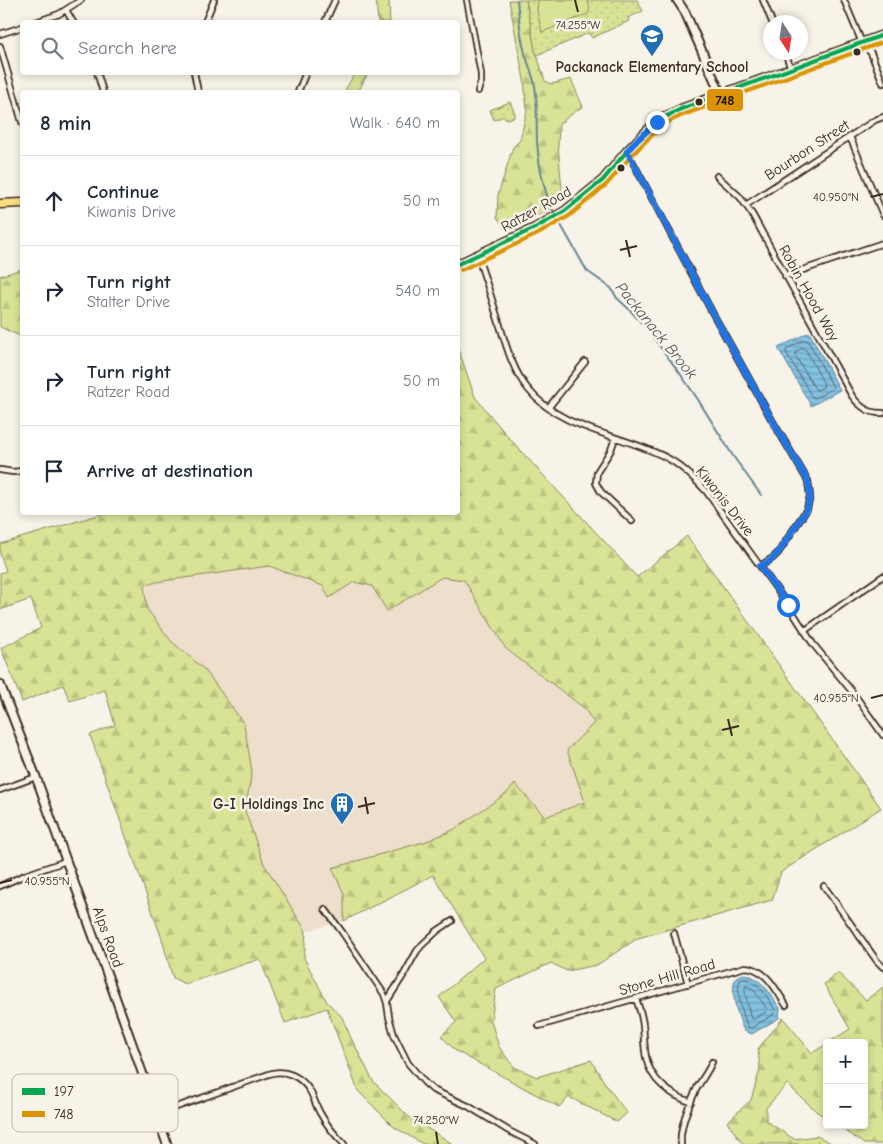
<!DOCTYPE html>
<html lang="en">
<head>
<meta charset="utf-8">
<style>
	:root { --surface:#fff; --page:#f6f6f7; --text:#1f2937; --muted:#747a83; --line:#e0e1e3 }
	body { margin:0; font-family:"Comic Neue",sans-serif; background:var(--page); color:var(--text) }
	.controls { position:absolute; right:15px; bottom:15px; display:grid; overflow:hidden; border-radius:5px; box-shadow:0 2px 8px #0003 }
	.controls button { width:45px; height:45px; display:grid; place-items:center; padding:0; border:0; border-bottom:1px solid var(--line); background:var(--surface); color:var(--text); font:25px sans-serif }
	.compass { position:absolute; left:763px; top:15px; width:45px; height:45px; border-radius:50%; background:var(--surface); box-shadow:0 2px 8px #0003; rotate:168deg }
	.stop { position:absolute; width:15px; height:15px; margin:-11px; border:4px solid #1a73e8; border-radius:50%; background:#fff }
	.stop.end { background:#1a73e8; border-color:#fff; box-shadow:0 1px 5px #0008 }
	.list { margin:0; padding:0; list-style:none }
	h2 { display:flex; justify-content:space-between; align-items:center; height:65px; margin:0; padding:0 20px; font-size:21px }
	h2 small { font-size:16px; font-weight:400; color:var(--muted) }
	.list li { display:grid; grid-template-columns:32px 1fr auto; gap:15px; align-items:center; box-sizing:border-box; height:90px; padding:0 20px; border-top:1px solid var(--line) }
	.list b { display:block; font-size:19px; white-space:nowrap }
	.list p { margin:0; font-size:16px; white-space:nowrap; color:var(--muted) }
	.list em { font-size:16px; font-style:normal; color:var(--muted) }
	.icon { flex:none; width:28px; height:28px; fill:none; stroke:currentColor; stroke-width:2; stroke-linecap:round; stroke-linejoin:round }
	.map { position:relative; flex:none; width:883px; height:1144px; overflow:hidden }
	.search { position:absolute; background:var(--surface); box-shadow:0 2px 8px #0003; left:20px; top:20px; width:440px; height:55px; display:flex; align-items:center; gap:12px; box-sizing:border-box; padding:0 18px; border-radius:5px; color:var(--muted); font-size:19px }
	.panel { position:absolute; background:var(--surface); box-shadow:0 2px 8px #0003; left:20px; top:90px; width:440px; height:425px; border-radius:5px }
	.map>svg:first-child { display:block }
	.built { fill:#eedecc }
	.grass { fill:url(#grass-dots); stroke:#8a865a }
	.forest { fill:url(#forest-firs); stroke:#8a865a }
	.garden { fill:#d8e396; stroke:#8a865a }
	.water { fill:url(#water-rules); stroke:#668594 }
	.lines { fill:none; stroke-linecap:round; stroke-linejoin:round }
	.shore { stroke:#57676c; stroke-width:1 }
	.stream { stroke:#668594; stroke-width:2 }
	.street-casing { stroke:#3b2a1e; stroke-width:8 }
	.secondary-casing { stroke:#3b2a1e; stroke-width:11 }
	.primary-casing { stroke:#3b2a1e; stroke-width:11 }
	.street { stroke:#f7f3e8; stroke-width:4.5 }
	.secondary { stroke:#f7f3e8; stroke-width:7 }
	.primary { stroke:#fce080; stroke-width:8 }
	.bus-1-casing { stroke:#f7f3e8; stroke-width:8 }
	.bus-2-casing { stroke:#f7f3e8; stroke-width:8 }
	.bus-1 { stroke:#00a651; stroke-width:4 }
	.bus-2 { stroke:#db9304; stroke-width:4 }
	.route { stroke:#1a73e8; stroke-width:6 }
	.ticks { fill:none; stroke:#3b2a1e; stroke-width:2 }
	.bus-dot { fill:#3b2a1e; stroke:#f7f3e8; stroke-width:2 }
	.labels { text-anchor:middle; stroke-width:5; stroke-linejoin:round; paint-order:stroke }
	.poi-label { font-size:15px; font-weight:bold; fill:#3b2a1e; stroke:#f7f3e8 }
	.street-label { font-size:15px; fill:#3b2a1e; stroke:#f7f3e8 }
	.water-label { font-size:16px; font-style:italic; fill:#505859; stroke:#f7f3e8 }
	.key { fill:#f7f3e8; stroke:#bfb7ab; stroke-width:1 }
	.key-label { font-size:14px; fill:#3b2a1e }
	.ticks-label { font-size:12px; text-anchor:middle; fill:#3b2a1e; stroke:#f7f3e8; stroke-width:5; stroke-linejoin:round; paint-order:stroke }
	.line-badge { stroke:#f7f3e8; stroke-width:2 }
	.pale-badge-label { font-size:14px; text-anchor:middle; font-weight:bold; fill:#111 }
</style>
</head>
<body>
<div class="map">
<svg width="883" height="1144" viewBox="0 0 883 1144">
	<defs>
		<pattern id="grass-dots" width="8" height="8" patternUnits="userSpaceOnUse" patternTransform="scale(1.25)"><rect width="8" height="8" fill="#d8e396"/><path d="M2 2h.1M6 6h.1" fill="none" stroke="#bac381" stroke-width="1.8" stroke-linecap="round"/></pattern>
		<pattern id="forest-firs" width="22" height="20" patternUnits="userSpaceOnUse" patternTransform="scale(1.25)"><rect width="22" height="20" fill="#d8e396"/><path d="M5 1l3.5 6h-7zM16 11l3.5 6h-7z" fill="#bac381"/></pattern>
		<pattern id="water-rules" width="6" height="5" patternUnits="userSpaceOnUse" patternTransform="scale(1.25)"><rect width="6" height="5" fill="#82c2e2"/><path d="M0 2.5h6" fill="none" stroke="#6c9eb7"/></pattern>
	</defs>
	<rect width="100%" height="100%" fill="#f7f3e8"/>
	<filter id="ink" filterUnits="userSpaceOnUse"><feTurbulence type="fractalNoise" baseFrequency=".02" numOctaves="2"/><feDisplacementMap in="SourceGraphic" scale="10" xChannelSelector="R" yChannelSelector="G"/><feConvolveMatrix kernelMatrix="1 2 1 2 8 2 1 2 1" color-interpolation-filters="sRGB"/></filter>
	<g filter="url(#ink)">
		<path class="built" d="M269,566l54,20 31,-4 18,4 15,24 55,-33 23,3 41,69 78,59 11,15 -27,27 17,52 -40,15 -30,-33 -8,9 -54,37 -26,11 -95,28 12,25v27l-38,10 -42,-67 -19,-53 7,-40 -47,-101 -34,-29 -24,-32 -3,-23 12,-4z"/>
		<path class="grass" d="M526,0h111l6,11 -15,7 1,3 -37,17 -3,-5 -52,22 -2,-4z
			M510,102l5,12 -1,3 -6,2 -3,-1 -1,-2 -10,4 -4,-10z"/>
		<path class="forest" d="M376,0h13l1,22h-12z
			M509,0h17l9,51 2,4 8,26 6,3 20,-5 12,28 -6,3 -18,14 -1,22 5,54 -16,11 -41,19 -9,-13 1,-22 15,-48 7,-7 7,-30 -3,-30z
			M355,73h13l-10,19h-14z
			M22,269v68l-22,-10v-51z
			M458,348l17,49 34,41 128,139 50,-41 194,272 -100,64 -9,28 -134,38 -41,27 -30,6 -16,-8 -55,26 -5,32 8,26 15,20 23,10 54,-17 15,25 21,28 -10,9 -48,-25 -10,10 -103,-56 -15,-15 15,-14 -17,-25 45,-39 -51,-83 -89,46v-27l-12,-26 95,-27 26,-11 54,-37 8,-9 30,33 40,-15 -18,-52 27,-27 -10,-15 -78,-59 -42,-69 -22,-3 -55,34 -15,-25 -18,-4 -25,16 -6,-12 -54,-20 -113,16 -12,4 3,23 24,32 34,29 39,54 8,47 -7,40 19,53 42,67 -2,27 23,44 15,15 9,21 22,43 36,36 44,27h-30l-29,-17 -36,-36 -31,-83 -42,15 -25,-64 -75,25 -12,-6 -11,-39 -72,-204 25,-10 -10,-35 -35,11 -7,-16 -41,17 -21,-54 40,-20 -10,-29 -31,11v-37l6,-2 -6,-17v-10l105,-31 353,-1z
			M838,973l28,27 17,-13v157h-19l-27,-19h27v-82h-36l22,-14 -26,-45z
			M783,1018l29,35 15,-9v74l-10,-6 -30,-28 -21,24v13l28,18 23,-3 16,8h-90l-16,-22 24,-22 9,-31 -2,-20z"/>
		<path class="garden" d="M538,0h49l3,8 -2,6 -46,18 -5,-21z"/>
		<path class="water" d="M809,332l31,58 -29,16 -33,-58z
			M744,974c18,3 26,20 36,34l-1,10 -27,16 -8,-3c-6,-14 -15,-40 -8,-54z"/>
		<g class="lines">
			<path class="shore" d="M805,340l3,1 25,46 -1,2 -17,9 -3,-1 -26,-45 1,-3z
				M803,348l3,2 18,34 -1,3 -6,3 -2,-1 -20,-34 1,-3z
				M744,979c15,2 24,19 31,31l-2,5 -22,13 -3,-1c-5,-11 -13,-37 -8,-47z
				M746,986l7,3 14,20 -1,3 -12,7h-3l-1,-4 -5,-23v-4z"/>
			<path class="stream" d="M517,0c2,18 3,36 8,53 3,11 8,22 10,33 3,18 1,36 2,54 1,21 7,55 18,74
				M557,218l30,53 24,17 6,10 13,12 16,18 33,44 18,26 36,58 28,39"/>
			<g class="street-casing">
				<path id="street" d="M467,0l14,74v8l-3,9
					M763,0l9,22
					M844,0l18,43 9,10 12,30
					M66,10l7,12
					M36,22l23,-8 22,-14
					M205,22l9,-22
					M325,22l10,-22
					M0,34l22,-7
					M0,46l22,76
					M785,52l6,17
					M97,72l6,20
					M194,72l4,20
					M298,92l8,-20
					M850,137l33,78
					M627,151l85,161 60,108 36,61 2,15 -3,13 -29,44 -5,5 -13,8
					M717,176l23,21 12,17 100,182c8,11 17,18 31,17
					M746,205l129,-85 8,-3
					M477,255c7,20 14,41 20,61 8,25 14,52 31,73 33,42 96,45 141,70 14,8 26,20 37,32l82,114 25,39 41,50 29,41
					M785,276l98,-33
					M548,408l37,-46
					M615,438l-4,12 -14,22 -1,11 5,9 31,29
					M0,470l13,2 9,-1
					M804,631l79,-55
					M0,790l36,-13
					M0,886l25,-11 41,-14
					M824,886l53,75 6,6
					M325,909l17,23 42,62 3,9 2,14 5,18 14,28 16,19 9,8 35,16 41,25 26,13
					M674,933l14,51
					M636,999c3,8 6,17 7,26 1,11 1,22 3,32 4,23 24,38 45,45
					M387,1001l16,-25 14,-25 5,-6 15,-14 15,-10
					M539,1026l206,-59c21,1 31,23 41,38
					M157,1114l112,-40c16,-5 32,2 41,17 4,7 6,15 10,22 6,11 15,22 24,31
					M681,1144c-2,-15 8,-40 15,-54 5,-10 12,-18 16,-28"/>
			</g>
			<g class="secondary-casing">
				<path id="secondary" d="M677,0l8,12 36,83
					M0,684l36,93 98,272 33,95"/>
			</g>
			<g class="primary-casing">
				<path id="primary" d="M0,204l22,-1
					M458,264l77,-36 30,-17 38,-31 24,-29 23,-23 13,-10 18,-9 202,-74"/>
			</g>
			<use href="#street" class="street"/>
			<use href="#secondary" class="secondary"/>
			<use href="#primary" class="primary"/>
			<g class="bus-1-casing">
				<path id="bus-1" d="M458,264l77,-36 30,-17 38,-31 24,-29 23,-23 13,-10 18,-9 202,-74"/>
			</g>
			<g class="bus-2-casing">
				<path id="bus-2" d="M461,270l77,-36 31,-18 38,-32 25,-29 22,-22 12,-10 17,-8 200,-73"/>
			</g>
			<use href="#bus-1" class="bus-1"/>
			<use href="#bus-2" class="bus-2"/>
		</g>
	</g>
	<g class="lines" filter="url(#ink)">
		<path class="route" d="M657,122l-21,19 -9,10 85,161 60,108 36,61 2,15 -3,13 -29,44 -8,8 -10,5 28,39"/>
	</g>
	<path class="ticks" d="M575,0l3,12M871,197l12,-3M626,240l4,17M620,250l17,-4M871,698l12,-3M728,719l4,17M722,730l17,-4M365,797l3,17M358,807l17,-4M0,883l12,-3M436,1132l2,12"/>
	<defs>
		<g id="school-pin" transform="scale(1.25)"><path d="M0 17L-7.5 6A9.5 9.5 0 1 1 7.5 6Z" fill="#1f6fb2" stroke="#f7f3e8"/><path d="M0-5L7-2L0 1L-7-2ZM-4 1L0 2.5L4 1V4Q0 6-4 4Z" fill="#fff"/></g>
		<g id="building-pin" transform="scale(1.25)"><path d="M0 17L-7.5 6A9.5 9.5 0 1 1 7.5 6Z" fill="#1f6fb2" stroke="#f7f3e8"/><path d="M-4-6H4V6H1V3H-1V6H-4ZM-2.5-4.3h1.7v1.8h-1.7ZM.8-4.3h1.7v1.8H.8ZM-2.5-1h1.7V.8h-1.7ZM.8-1h1.7V.8H.8Z" fill="#fff"/></g>
	</defs>
	<g fill-rule="evenodd">
		<use href="#school-pin" x="652" y="36"/>
		<use href="#building-pin" x="342" y="804"/>
	</g>
	<g class="bus-dot">
		<circle cx="857" cy="52" r="4.5"/>
		<circle cx="699" cy="102" r="4.5"/>
		<circle cx="621" cy="168" r="4.5"/>
	</g>
	<g class="labels">
		<g class="poi-label">
			<text x="652" y="72">Packanack Elementary School</text>
			<text x="324" y="809" text-anchor="end">G-I Holdings Inc</text>
		</g>
		<g class="street-label">
			<text transform="translate(807 150) rotate(-33)" y="5">Bourbon Street</text>
			<text transform="translate(536 209) rotate(-29)" y="5">Ratzer Road</text>
			<text transform="translate(809 293) rotate(61)" y="5">Robin Hood Way</text>
			<text transform="translate(725 501) rotate(52)" y="5">Kiwanis Drive</text>
			<text transform="translate(108 937) rotate(70)" y="5">Alps Road</text>
			<text transform="translate(667 977) rotate(-16)" y="5">Stone Hill Road</text>
		</g>
		<g class="water-label">
			<text transform="translate(657 330) rotate(51)" y="6">Packanack Brook</text>
		</g>
	</g>
	<rect x="12" y="1074" width="166" height="58" rx="8" class="key"/>
	<rect x="22" y="1088" width="23" height="7" fill="#00a651"/>
	<rect x="22" y="1111" width="23" height="6" fill="#db9304"/>
	<g class="key-label">
		<text x="54" y="1096">197</text>
		<text x="54" y="1119">748</text>
	</g>
	<g class="ticks-label">
		<text x="578" y="29">74.255°W</text>
		<text x="836" y="201">40.950°N</text>
		<text x="836" y="702">40.955°N</text>
		<text x="47" y="885">40.955°N</text>
		<text x="436" y="1124">74.250°W</text>
	</g>
	<rect class="line-badge" x="706" y="88" width="38" height="24" rx="5" fill="#db9304"/>
	<g class="pale-badge-label">
		<text x="725" y="105">748</text>
	</g>
</svg>
<div class="controls">
<button>+</button>
<button>−</button>
</div>
<svg class="compass" viewBox="-18 -18 36 36"><path d="M0-13l5 13h-10z" fill="#e53935"/><path d="M0 13l5-13h-10z" fill="#747a83"/></svg>
<div class="stop" style="left:788px;top:605px"></div>
<div class="stop end" style="left:657px;top:122px"></div>
<div class="search"><svg class="icon" aria-label="search" viewBox="0 0 24 24"><circle cx="10" cy="10" r="6"/><path d="M15 15l6 6"/></svg>Search here</div>
<section class="panel">
<h2>8 min<small>Walk · 640 m</small></h2>
<ul class="list">
<li><svg class="icon" aria-label="ahead" viewBox="0 0 24 24"><path d="M12 20V5M6 11l6-6 6 6"/></svg><div><b>Continue</b><p>Kiwanis Drive</p></div><em>50 m</em></li>
<li><svg class="icon" aria-label="right" viewBox="0 0 24 24"><path d="M7 20v-9h11M14 6l5 5-5 5"/></svg><div><b>Turn right</b><p>Stalter Drive</p></div><em>540 m</em></li>
<li><svg class="icon" aria-label="right" viewBox="0 0 24 24"><path d="M7 20v-9h11M14 6l5 5-5 5"/></svg><div><b>Turn right</b><p>Ratzer Road</p></div><em>50 m</em></li>
<li><svg class="icon" aria-label="arrive" viewBox="0 0 24 24"><path d="M6 21V4h12l-3 4 3 4H6"/></svg><div><b>Arrive at destination</b></div></li>
</ul>
</section>
</div>
</body>
</html>
